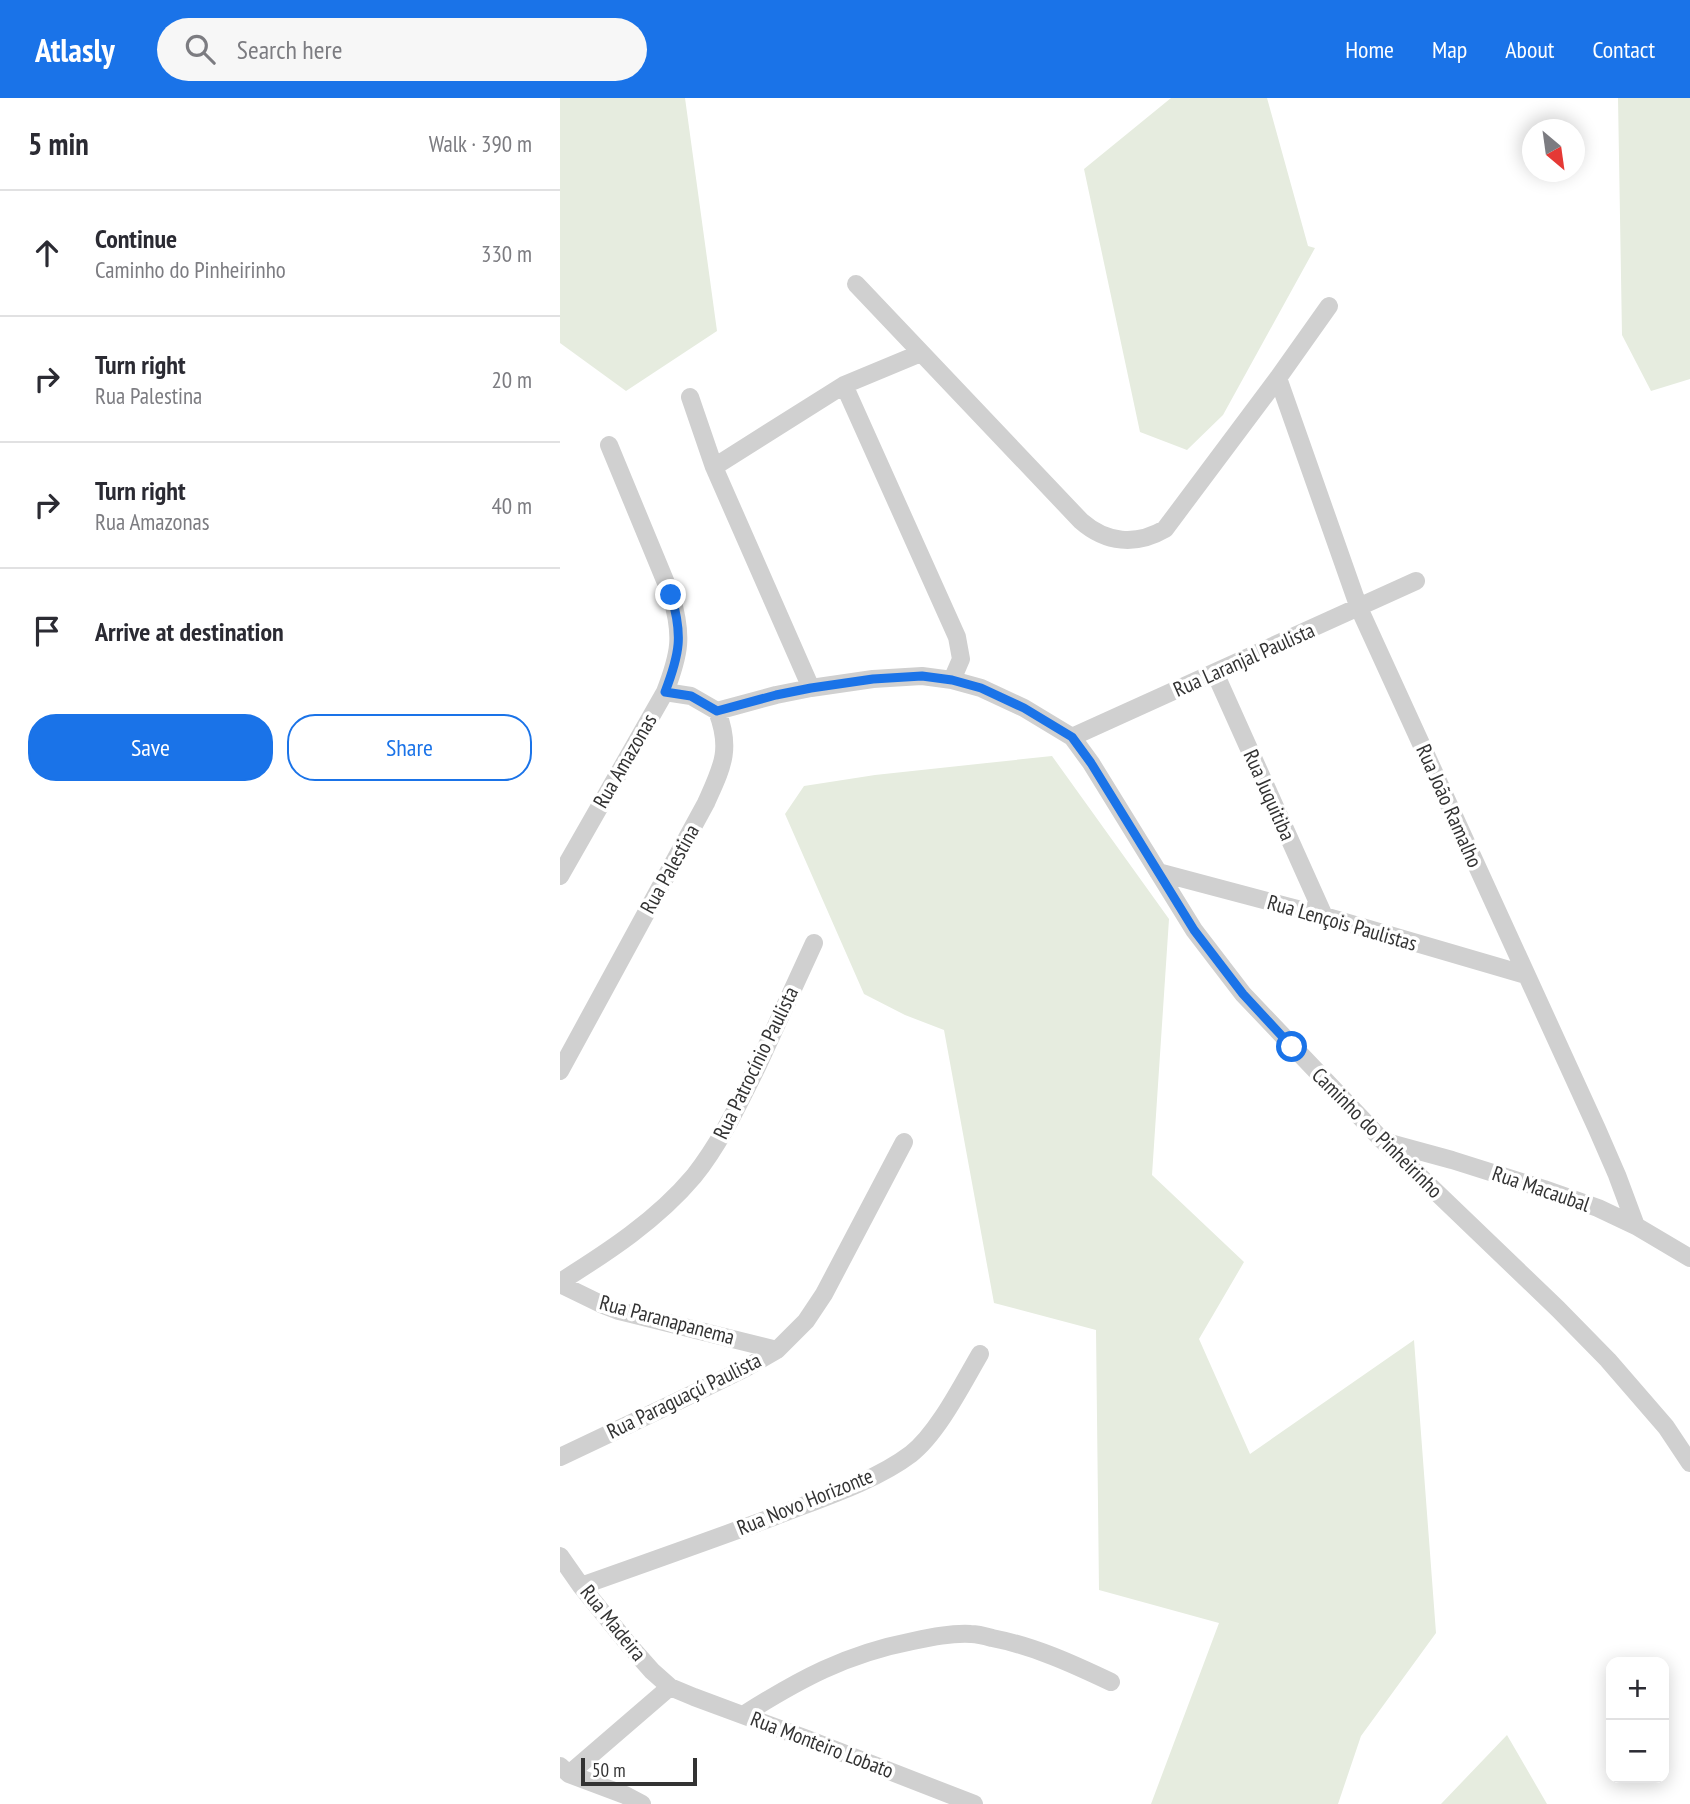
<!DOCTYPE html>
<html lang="en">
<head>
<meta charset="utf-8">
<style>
	:root { --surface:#fff; --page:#f7f7f7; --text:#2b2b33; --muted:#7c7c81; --line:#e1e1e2; --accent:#1a73e8 }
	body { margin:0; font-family:"PT Sans Narrow",sans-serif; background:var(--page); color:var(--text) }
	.controls { position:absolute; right:21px; bottom:21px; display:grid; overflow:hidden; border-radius:14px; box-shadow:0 4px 18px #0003 }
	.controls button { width:63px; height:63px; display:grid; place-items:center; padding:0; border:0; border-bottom:2px solid var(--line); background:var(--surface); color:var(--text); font:35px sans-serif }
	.compass { position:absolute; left:962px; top:21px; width:63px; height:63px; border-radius:50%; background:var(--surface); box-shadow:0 4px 18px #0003; rotate:151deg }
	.scale { position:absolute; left:21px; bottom:18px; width:116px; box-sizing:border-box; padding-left:7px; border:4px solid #333; border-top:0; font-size:19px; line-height:24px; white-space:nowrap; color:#333; -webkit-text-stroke:5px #fff; paint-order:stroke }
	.stop { position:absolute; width:21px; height:21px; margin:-16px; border:5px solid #1a73e8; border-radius:50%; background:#fff }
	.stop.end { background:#1a73e8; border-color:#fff; box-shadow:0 2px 7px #0008 }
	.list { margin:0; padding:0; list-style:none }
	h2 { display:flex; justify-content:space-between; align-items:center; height:91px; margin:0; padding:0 28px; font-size:30px }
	h2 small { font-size:23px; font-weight:400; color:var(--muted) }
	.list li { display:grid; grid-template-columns:46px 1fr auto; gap:21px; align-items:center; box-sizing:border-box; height:126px; padding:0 28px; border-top:2px solid var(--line) }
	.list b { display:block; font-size:26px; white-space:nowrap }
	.list p { margin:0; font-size:23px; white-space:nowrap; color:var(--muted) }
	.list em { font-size:23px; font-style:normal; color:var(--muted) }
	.actions { display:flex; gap:14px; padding:21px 28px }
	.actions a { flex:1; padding:16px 0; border:2px solid var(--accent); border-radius:28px; text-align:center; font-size:24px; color:var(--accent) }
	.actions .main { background:var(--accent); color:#fff }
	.icon { flex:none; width:38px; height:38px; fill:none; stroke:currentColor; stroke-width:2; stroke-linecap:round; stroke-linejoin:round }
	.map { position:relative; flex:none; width:1130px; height:1706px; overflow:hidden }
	header { display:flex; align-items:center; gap:42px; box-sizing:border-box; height:98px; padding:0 35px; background:var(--accent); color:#fff }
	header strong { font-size:33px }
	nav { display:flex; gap:38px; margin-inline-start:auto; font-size:24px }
	.search { width:490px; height:63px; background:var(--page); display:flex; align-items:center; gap:18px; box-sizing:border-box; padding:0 24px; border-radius:38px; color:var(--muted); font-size:26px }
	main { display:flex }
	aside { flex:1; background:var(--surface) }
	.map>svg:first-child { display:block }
	.green { fill:#e6ecdf }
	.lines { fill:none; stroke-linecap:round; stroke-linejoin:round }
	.minor { stroke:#d0d0d0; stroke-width:18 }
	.route { stroke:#1a73e8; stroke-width:9 }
	.labels { text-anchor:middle; stroke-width:7; stroke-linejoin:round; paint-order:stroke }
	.street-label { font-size:21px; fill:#333; stroke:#fff }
</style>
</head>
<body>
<header>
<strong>Atlasly</strong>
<div class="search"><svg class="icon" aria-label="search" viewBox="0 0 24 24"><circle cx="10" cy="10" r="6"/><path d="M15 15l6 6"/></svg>Search here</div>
<nav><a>Home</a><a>Map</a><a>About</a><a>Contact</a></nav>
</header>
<main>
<aside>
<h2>5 min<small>Walk · 390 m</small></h2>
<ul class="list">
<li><svg class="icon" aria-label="ahead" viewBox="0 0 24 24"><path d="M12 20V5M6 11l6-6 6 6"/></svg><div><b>Continue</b><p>Caminho do Pinheirinho</p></div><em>330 m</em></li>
<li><svg class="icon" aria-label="right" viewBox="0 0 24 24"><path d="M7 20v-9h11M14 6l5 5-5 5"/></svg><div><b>Turn right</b><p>Rua Palestina</p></div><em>20 m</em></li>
<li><svg class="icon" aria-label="right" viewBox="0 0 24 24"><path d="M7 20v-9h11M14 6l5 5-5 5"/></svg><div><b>Turn right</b><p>Rua Amazonas</p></div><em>40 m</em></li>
<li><svg class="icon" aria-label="arrive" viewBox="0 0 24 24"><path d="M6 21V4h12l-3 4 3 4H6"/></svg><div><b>Arrive at destination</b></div></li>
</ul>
<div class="actions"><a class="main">Save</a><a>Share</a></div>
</aside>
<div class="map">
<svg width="1130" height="1706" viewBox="0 0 1130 1706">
	<rect width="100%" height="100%" fill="#fff"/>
	<path class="green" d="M0,0h125l32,233 -91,60 -66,-48z
		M611,0h96l41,148 7,2 -92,167 -36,35 -47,-18 -56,-263z
		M1058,0h72v281l-39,12 -29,-56z
		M492,658l117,163 -17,256 92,87 -45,77 51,115 164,-114 22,293 -75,103 -23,68h-187l68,-181 -120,-33 -3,-260 -102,-27 -50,-273 -39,-15 -41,-21 -79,-180 19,-28 71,-11z
		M947,1637l40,69h-106z"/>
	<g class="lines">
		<path class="minor" d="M296,186l225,237c25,22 55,25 84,8l113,-151 51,-72
			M718,280l81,230 238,521 20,46 19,51
			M284,287l113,252 4,22 -9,21
			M130,299l24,70 97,221
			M154,369l130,-82 77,-32
			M655,575l109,243
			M157,613l59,-16 35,-7 62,-9 49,-3 30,4 29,8 43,20 48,29 19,26 103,167 49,64 140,147 175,168 50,51 58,67 24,36
			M512,639l344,-156
			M598,774l166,44 202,59
			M0,778l105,-184c15,-39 18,-56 6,-97l-62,-150
			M0,973l146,-268c16,-36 26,-53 11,-92l-26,-15 -26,-4
			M826,1044l66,18 92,29 54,19 38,18 54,32
			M0,1184c48,-30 97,-62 134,-106 27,-34 45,-73 64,-111 19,-41 37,-81 56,-122
			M0,1186l41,20 18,7 158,39
			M0,1359l116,-55 68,-33 33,-19 29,-29 18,-27 80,-152
			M0,1458l21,30 48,59 23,26 18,16 24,10 113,42 167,65
			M21,1488c65,-23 130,-46 195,-70 43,-17 98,-34 135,-62 27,-21 52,-71 69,-100
			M183,1617c57,-36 103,-61 170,-74 19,-4 38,-8 58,-7 7,0 14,2 21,4 42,8 81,26 119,44
			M0,1668l9,8 56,21 17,9
			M9,1676l101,-87"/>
	</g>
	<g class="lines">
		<path class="route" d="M111,497c12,40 9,58 -6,97l26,4 26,15 59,-16 35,-7 62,-9 49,-3 30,4 29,8 43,20 48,29 19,26 103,167 49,64 49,53"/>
	</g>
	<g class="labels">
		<g class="street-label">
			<text transform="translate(684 562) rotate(-24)" y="7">Rua Laranjal Paulista</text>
			<text transform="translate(65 663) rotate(-60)" y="7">Rua Amazonas</text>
			<text transform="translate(709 697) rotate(66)" y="7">Rua Juquitiba</text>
			<text transform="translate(889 708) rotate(66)" y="7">Rua João Ramalho</text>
			<text transform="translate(110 771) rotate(-61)" y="7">Rua Palestina</text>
			<text transform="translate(782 825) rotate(16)" y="7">Rua Lençois Paulistas</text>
			<text transform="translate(196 965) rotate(-64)" y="7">Rua Patrocínio Paulista</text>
			<text transform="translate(817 1035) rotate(45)" y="7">Caminho do Pinheirinho</text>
			<text transform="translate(981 1091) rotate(19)" y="7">Rua Macaubal</text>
			<text transform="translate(107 1222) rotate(15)" y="7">Rua Paranapanema</text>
			<text transform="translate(124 1298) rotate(-26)" y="7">Rua Paraguaçú Paulista</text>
			<text transform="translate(245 1404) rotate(-22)" y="7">Rua Novo Horizonte</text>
			<text transform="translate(53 1525) rotate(51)" y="7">Rua Madeira</text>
			<text transform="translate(262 1647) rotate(21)" y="7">Rua Monteiro Lobato</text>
		</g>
	</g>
</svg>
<div class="controls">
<button>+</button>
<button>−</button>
</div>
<svg class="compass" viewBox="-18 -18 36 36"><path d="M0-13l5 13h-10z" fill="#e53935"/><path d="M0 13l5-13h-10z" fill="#7c7c81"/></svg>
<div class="scale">50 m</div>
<div class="stop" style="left:732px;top:949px"></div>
<div class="stop end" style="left:111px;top:497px"></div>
</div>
</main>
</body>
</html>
